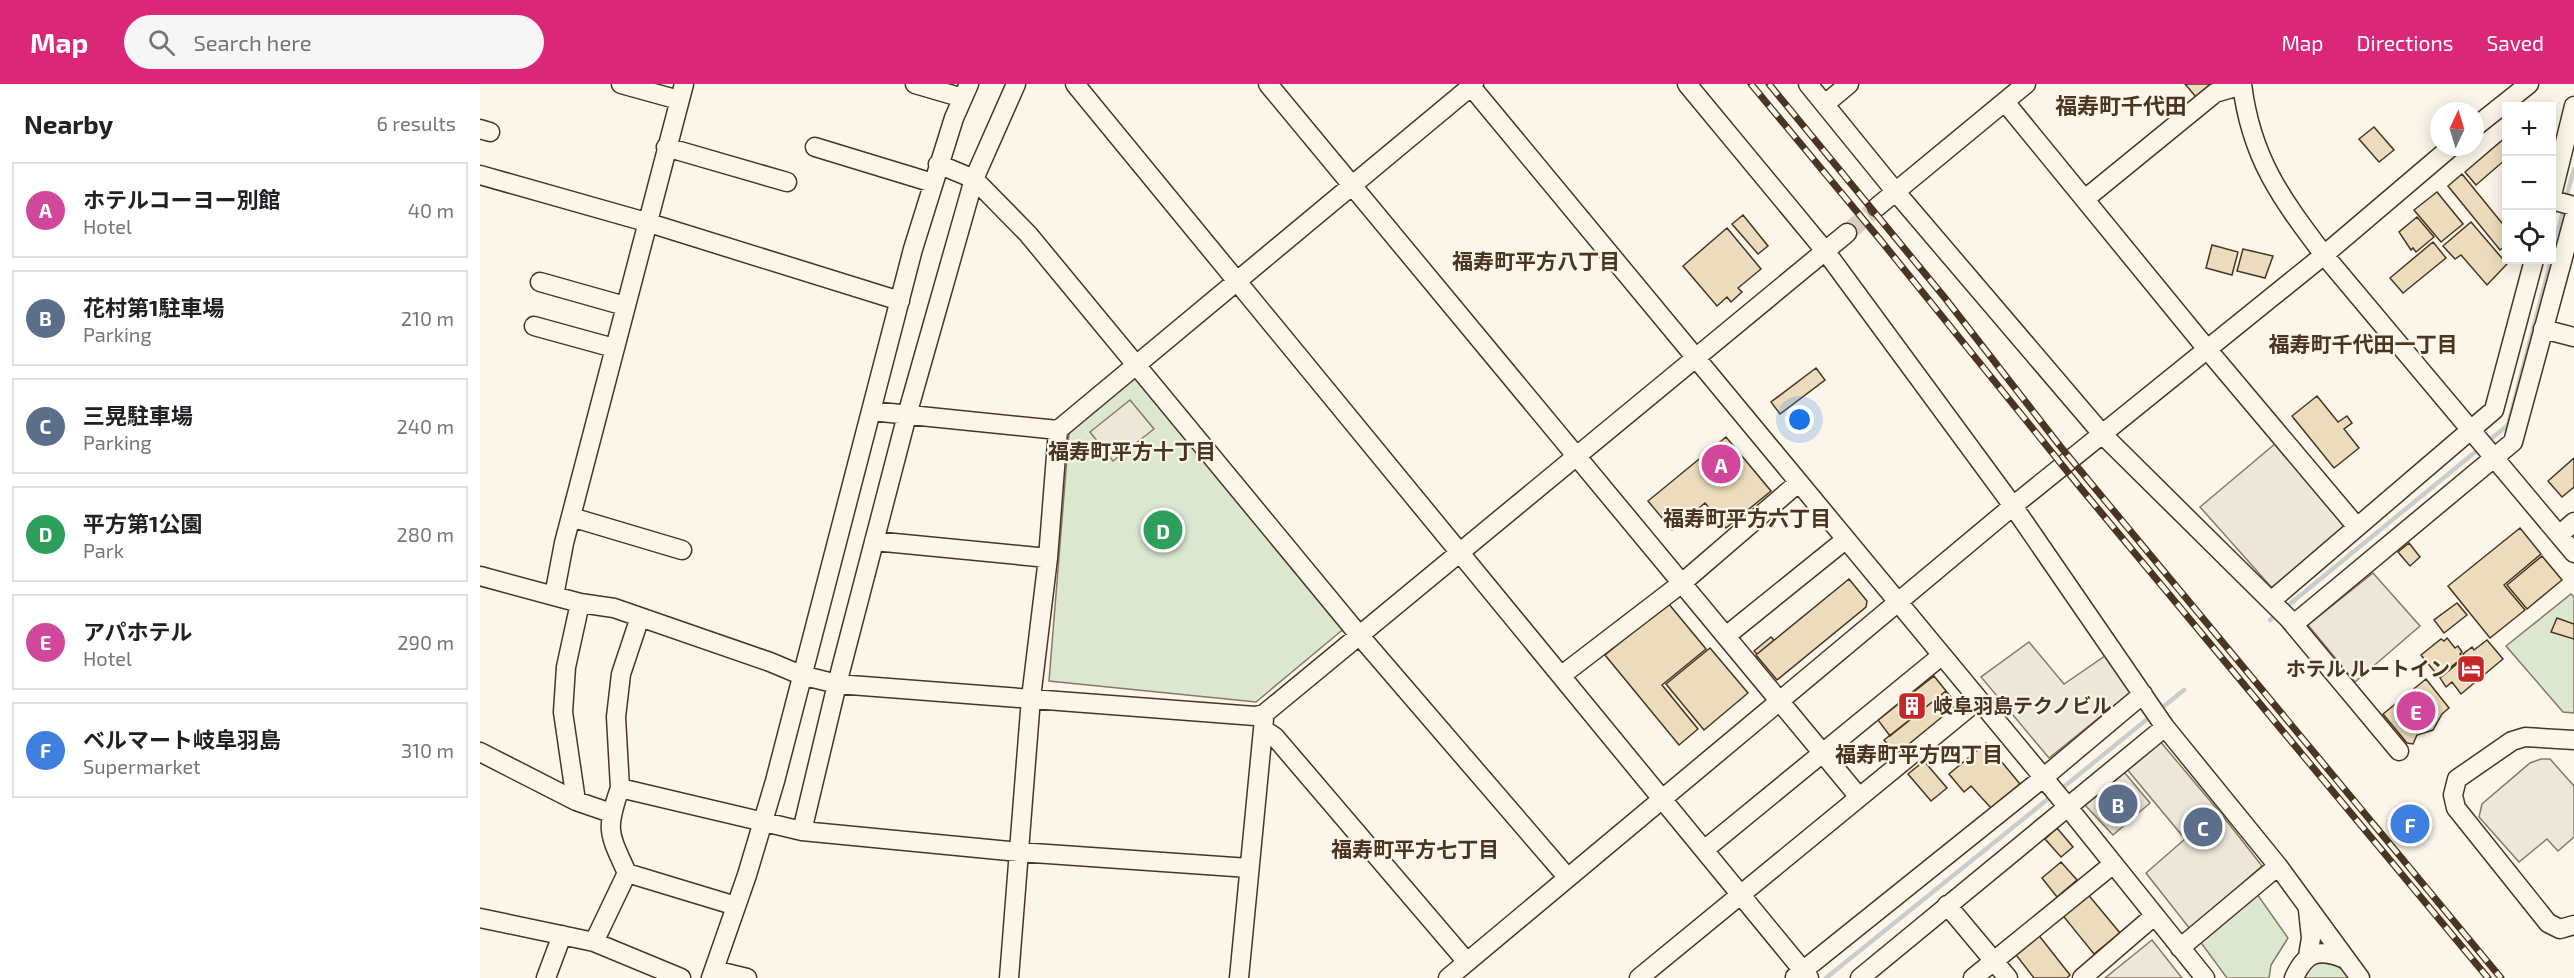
<!DOCTYPE html>
<html lang="en">
<head>
<meta charset="utf-8">
<style>
	:root { --surface:#fff; --page:#f6f6f6; --text:#202124; --muted:#757577; --line:#e0e0e0; --accent:#db2777 }
	body { margin:0; font-family:"Exo 2","Noto Sans JP",sans-serif; background:var(--page); color:var(--text) }
	.controls { position:absolute; right:18px; top:18px; display:grid; overflow:hidden; border-radius:0px; box-shadow:0 3px 15px #0003 }
	.controls button { width:54px; height:54px; display:grid; place-items:center; padding:0; border:0; border-bottom:2px solid var(--line); background:var(--surface); color:var(--text); font:30px sans-serif }
	.compass { position:absolute; left:1950px; top:18px; width:54px; height:54px; border-radius:50%; background:var(--surface); box-shadow:0 3px 15px #0003; rotate:4deg }
	.you { position:absolute; left:1320px; top:336px; width:21px; height:21px; margin:-15px; border:4px solid #fff; border-radius:50%; background:#1a73e8; box-shadow:0 0 0 9px #1a73e833 }
	.badge { display:grid; place-items:center; width:39px; height:39px; border-radius:50%; background:var(--accent); color:#fff; font-size:20px; font-weight:700 }
	.pin { position:absolute; translate:-50% -50%; border:3px solid #fff; box-shadow:0 2px 6px #0006 }
	.list { margin:0; padding:0; list-style:none }
	h2 { display:flex; justify-content:space-between; align-items:center; height:78px; margin:0; padding:0 24px; font-size:26px }
	h2 small { font-size:20px; font-weight:400; color:var(--muted) }
	.list li { display:grid; grid-template-columns:39px 1fr auto; gap:18px; align-items:center; box-sizing:border-box; height:96px; margin:0 12px 12px; padding:0 12px; border:2px solid var(--line); border-radius:0px }
	.list b { display:block; font-size:22px; white-space:nowrap }
	.list p { margin:0; font-size:20px; white-space:nowrap; color:var(--muted) }
	.list em { font-size:20px; font-style:normal; color:var(--muted) }
	.icon { flex:none; width:33px; height:33px; fill:none; stroke:currentColor; stroke-width:2; stroke-linecap:round; stroke-linejoin:round }
	.map { position:relative; flex:none; width:2094px; height:894px; overflow:hidden }
	header { display:flex; align-items:center; gap:36px; box-sizing:border-box; height:84px; padding:0 30px; background:var(--accent); color:#fff }
	header strong { font-size:28px }
	nav { display:flex; gap:33px; margin-inline-start:auto; font-size:21px }
	.search { width:420px; height:54px; background:var(--page); display:flex; align-items:center; gap:15px; box-sizing:border-box; padding:0 21px; border-radius:33px; color:var(--muted); font-size:22px }
	main { display:flex }
	aside { flex:1; background:var(--surface) }
	.map>svg:first-child { display:block }
	.green { fill:#dce7d0; stroke:#887966; stroke-width:1.5 }
	.parking { fill:#ede7d9; stroke:#887966; stroke-width:1.5 }
	.lines { fill:none; stroke-linecap:round; stroke-linejoin:round }
	.stream { stroke:#c9cecd; stroke-width:4.5 }
	.building { fill:#ecdcbc; stroke:#4a3520; stroke-width:1.5 }
	.minor-tunnel { stroke:#d8cfc1; stroke-width:18; stroke-dasharray:18 9; stroke-linecap:butt }
	.minor-casing { stroke:#4a3520; stroke-width:21 }
	.minor { stroke:#fbf6e9; stroke-width:18 }
	.rail-casing { stroke:#4a3520; stroke-width:7 }
	.rail { stroke:#fbf6e9; stroke-width:4.5; stroke-dasharray:14; stroke-linecap:butt }
	.labels { text-anchor:middle; stroke-width:4.5; stroke-linejoin:round; paint-order:stroke }
	.poi-label { font-size:20px; font-weight:bold; fill:#4a3520; stroke:#fbf6e9; text-anchor:end }
	.neighbourhood-label { font-size:21px; font-weight:bold; fill:#4a3520; stroke:#fbf6e9 }
	.quarter-label { font-size:22px; font-weight:bold; fill:#4a3520; stroke:#fbf6e9 }
</style>
</head>
<body>
<header>
<strong>Map</strong>
<div class="search"><svg class="icon" aria-label="search" viewBox="0 0 24 24"><circle cx="10" cy="10" r="6"/><path d="M15 15l6 6"/></svg>Search here</div>
<nav><a>Map</a><a>Directions</a><a>Saved</a></nav>
</header>
<main>
<aside>
<h2>Nearby<small>6 results</small></h2>
<ul class="list">
<li><span class="badge" style="background:#d1479c">A</span><div><b>ホテルコーヨー別館</b><p>Hotel</p></div><em>40 m</em></li>
<li><span class="badge" style="background:#5c6f8a">B</span><div><b>花村第1駐車場</b><p>Parking</p></div><em>210 m</em></li>
<li><span class="badge" style="background:#5c6f8a">C</span><div><b>三晃駐車場</b><p>Parking</p></div><em>240 m</em></li>
<li><span class="badge" style="background:#2e9e5b">D</span><div><b>平方第1公園</b><p>Park</p></div><em>280 m</em></li>
<li><span class="badge" style="background:#d1479c">E</span><div><b>アパホテル</b><p>Hotel</p></div><em>290 m</em></li>
<li><span class="badge" style="background:#3f7fe0">F</span><div><b>ベルマート岐阜羽島</b><p>Supermarket</p></div><em>310 m</em></li>
</ul>
</aside>
<div class="map">
<svg width="2094" height="894" viewBox="0 0 2094 894">
	<rect width="100%" height="100%" fill="#fbf6e9"/>
	<path class="green" d="M657,292l209,251 -90,75 -207,-21 20,-248z
		M2091,510l3,3v116l-11,-1 -57,-66z
		M1777,810l31,44 -17,27 -2,13h-42l-28,-38z
		M1839,879c15,0 22,4 32,15h-52l9,-11z"/>
	<path class="parking" d="M650,316l24,29 -41,32 -23,-29z
		M1796,359l73,83 -76,63 -73,-82z
		M1893,489l47,53 -65,56 -47,-57z
		M1549,558l35,42 41,-28 27,35 -83,67 -68,-81z
		M1679,656l63,75 40,51 -72,63 -44,-56 39,-34 -59,-71z
		M2061,675h9l24,27v51l-16,14 -11,-12 -28,23 -40,-45 3,-13 48,-41z
		M1644,688l26,31 -37,32 -28,-30z
		M1672,856l30,38h-77z"/>
	<g class="lines">
		<path class="stream" d="M2086,114l8,-29
			M2072,172l12,-49
			M2007,358l21,-17 43,-165
			M1805,524l195,-160
			M1790,536l8,-7
			M1678,627l26,-21
			M1580,706l91,-74
			M1346,894l227,-183"/>
	</g>
	<path class="building" d="M1705,0h26l-15,13z
		M1894,43l20,23 -15,12 -20,-23z
		M2026,53v22l-30,26 -11,-13z
		M1982,90l44,54v17l-6,5 -52,-64z
		M1957,108l26,32 -22,18 -27,-32z
		M1263,131l25,31 -10,8 -26,-30z
		M1937,133l17,20 -18,15 -3,-4 -2,2 -12,-18z
		M1991,138l36,42 -20,21 -26,-30 -6,4 -12,-13z
		M1247,144l34,41 -23,19 4,4 -11,10 -4,-5 -10,9 -34,-40z
		M1953,158l13,16 -43,35 -13,-15z
		M1732,161l26,7 -6,23 -26,-7z
		M1763,165l30,7 -8,22 -28,-7z
		M1336,284l9,12 -45,34 -9,-12z
		M1837,312l21,26 9,-6 5,7 -8,6 15,19 -25,20 -42,-52z
		M1246,353l45,54 -45,37 -21,-25 -33,27 -24,-29z
		M2094,374v29l-12,10 -14,-16z
		M2040,444l21,26 -37,31 21,25 -35,28 -42,-52z
		M1929,459l11,14 -10,9 -12,-14z
		M2062,472l20,24 -35,29 -20,-24z
		M1369,495l18,22 -1,6 -89,73 -21,-25z
		M1188,519l38,46 -44,36 36,44 -19,16 -74,-90z
		M1977,519l10,12 -23,18 -10,-13z
		M2077,534l17,6v15l-23,-7z
		M1291,553l3,3 -17,14 -3,-3z
		M1967,554l8,10 3,-2 4,6 -2,2 3,3 -24,20 -18,-22 20,-16 3,2z
		M2007,556l16,19 -42,35 -9,-12 -6,5 -6,-9 25,-21 -2,-3 9,-7 2,3z
		M1230,564l38,45 -44,37 -38,-46z
		M1454,592l12,15 -56,45 -12,-16z
		M1946,595l23,29 -7,6 -9,16 -16,5 -4,9 -6,-1 -24,-29z
		M1466,607l13,16 -62,48 -13,-15z
		M1506,659l34,41 -29,24 -20,-22 -7,6 -15,-18z
		M1444,677l23,27 -16,13 -23,-27z
		M1577,744l16,19 -12,10 -16,-18z
		M1581,778l16,18 -20,17 -15,-19z
		M1606,808l34,41 -26,21 -34,-42z
		M1557,849l33,42 -3,3h-33l-21,-27z"/>
	<g class="lines">
		<path class="minor-tunnel" d="M1367,149l30,-26"/>
		<g class="minor-casing">
			<path id="minor" d="M141,0l58,16
				M435,0l48,14
				M595,0l734,894
				M788,0l591,713
				M989,0l598,722 138,172
				M1207,0l139,168 187,254 152,221 113,139 82,112
				M1328,0l87,107 208,244 185,183 111,133
				M1762,0c9,74 39,114 82,171l250,298
				M1525,18l202,247 150,178
				M1345,20l24,-20
				M1995,43l54,-43
				M0,45l10,3
				M186,63l121,35
				M335,63l118,36
				M458,80l36,15 54,55 331,401 209,243
				M0,91l166,47 254,79
				M2072,111l22,-89
				M1605,115l130,-106 27,-8
				M2072,116l22,6
				M1397,123l149,-123
				M60,198l85,24
				M54,242l80,22
				M2063,245l31,8
				M391,327l187,19 416,-346
				M91,433l111,33
				M2079,451l15,-13
				M394,457l174,17
				M0,492l100,27 34,5 156,54 31,13 36,9 418,32 9,-2 583,-481
				M74,512l10,-53 120,-459
				M1792,516l222,-190 40,-150
				M160,533l-19,57 -5,43 4,71 182,43 217,21 230,16
				M1814,540l219,-182 61,-225
				M1246,552l119,-96
				M1082,591l120,-92 116,-100
				M783,645l12,8 192,225
				M2094,656l-49,-3 -13,4 -55,38 -4,16 3,13 92,115 12,6 14,-4
				M0,668l96,49 35,12
				M140,704c-15,43 -11,45 7,85l109,33
				M96,717l-13,-89 3,-45 14,-64
				M322,747l35,-147 70,-269 67,-236 42,-95
				M1224,766l237,-194
				M1467,821l61,73
				M1828,826l3,28 -3,18
				M0,834l114,24 87,36
				M114,858l33,-69
				M1700,864l98,-82
				M234,886l33,8
				M1315,893l248,-199 100,-84
				M66,894l16,-43
				M231,894l36,-103 28,-94 138,-532 41,-131 15,-34
				M529,894l22,-280 17,-140 10,-128
				M759,894l25,-259
				M968,894l565,-472 311,-251 127,-108
				M1159,894l339,-278
				M1380,894l305,-251
				M1493,894l139,-113
				M1602,894l72,-62
				M1814,894c11,-25 23,-30 49,-20"/>
		</g>
		<use href="#minor" class="minor"/>
		<g class="rail-casing">
			<path id="rail" d="M1271,0l131,158 197,244 409,492
				M1289,0l176,214 115,148 441,532"/>
		</g>
		<use href="#rail" class="rail"/>
	</g>
	<defs>
		<g id="hotel-square" transform="scale(1.5)"><rect x="-9" y="-9" width="18" height="18" rx="4" fill="#c62828" stroke="#fbf6e9"/><path d="M-6-4.5h1.5V1H6V5H4.5V3h-9V5H-6ZM-4 0a1.8 1.8 0 1 1 3.6 0ZM.5 0V-2.5h3Q6-2.5 6 0Z" fill="#fff"/></g>
		<g id="building-square" transform="scale(1.5)"><rect x="-9" y="-9" width="18" height="18" rx="4" fill="#c62828" stroke="#fbf6e9"/><path d="M-4-6H4V6H1V3H-1V6H-4ZM-2.5-4.3h1.7v1.8h-1.7ZM.8-4.3h1.7v1.8H.8ZM-2.5-1h1.7V.8h-1.7ZM.8-1h1.7V.8H.8Z" fill="#fff"/></g>
	</defs>
	<g fill-rule="evenodd">
		<use href="#hotel-square" x="1991" y="585"/>
		<use href="#building-square" x="1432" y="622"/>
	</g>
	<g class="labels">
		<g class="poi-label">
			<text x="1970" y="592">ホテル ルートイン</text>
			<text x="1453" y="629" text-anchor="start">岐阜羽島テクノビル</text>
		</g>
		<g class="neighbourhood-label">
			<text x="1056" y="185">福寿町平方八丁目</text>
			<text x="1883" y="268">福寿町千代田一丁目</text>
			<text x="652" y="375">福寿町平方十丁目</text>
			<text x="1267" y="442">福寿町平方六丁目</text>
			<text x="1439" y="678">福寿町平方四丁目</text>
			<text x="935" y="773">福寿町平方七丁目</text>
		</g>
		<g class="quarter-label">
			<text x="1641" y="30">福寿町千代田</text>
		</g>
	</g>
</svg>
<div class="controls">
<button>+</button>
<button>−</button>
<button><svg class="icon" aria-label="locate" viewBox="0 0 24 24"><circle cx="12" cy="12" r="6"/><path d="M12 2v4M12 18v4M2 12h4M18 12h4"/></svg></button>
</div>
<svg class="compass" viewBox="-18 -18 36 36"><path d="M0-13l5 13h-10z" fill="#e53935"/><path d="M0 13l5-13h-10z" fill="#757577"/></svg>
<div class="you"></div>
<div class="pin badge" style="left:1241px;top:380px;background:#d1479c">A</div>
<div class="pin badge" style="left:1638px;top:720px;background:#5c6f8a">B</div>
<div class="pin badge" style="left:1723px;top:743px;background:#5c6f8a">C</div>
<div class="pin badge" style="left:683px;top:446px;background:#2e9e5b">D</div>
<div class="pin badge" style="left:1936px;top:627px;background:#d1479c">E</div>
<div class="pin badge" style="left:1930px;top:740px;background:#3f7fe0">F</div>
</div>
</main>
</body>
</html>
